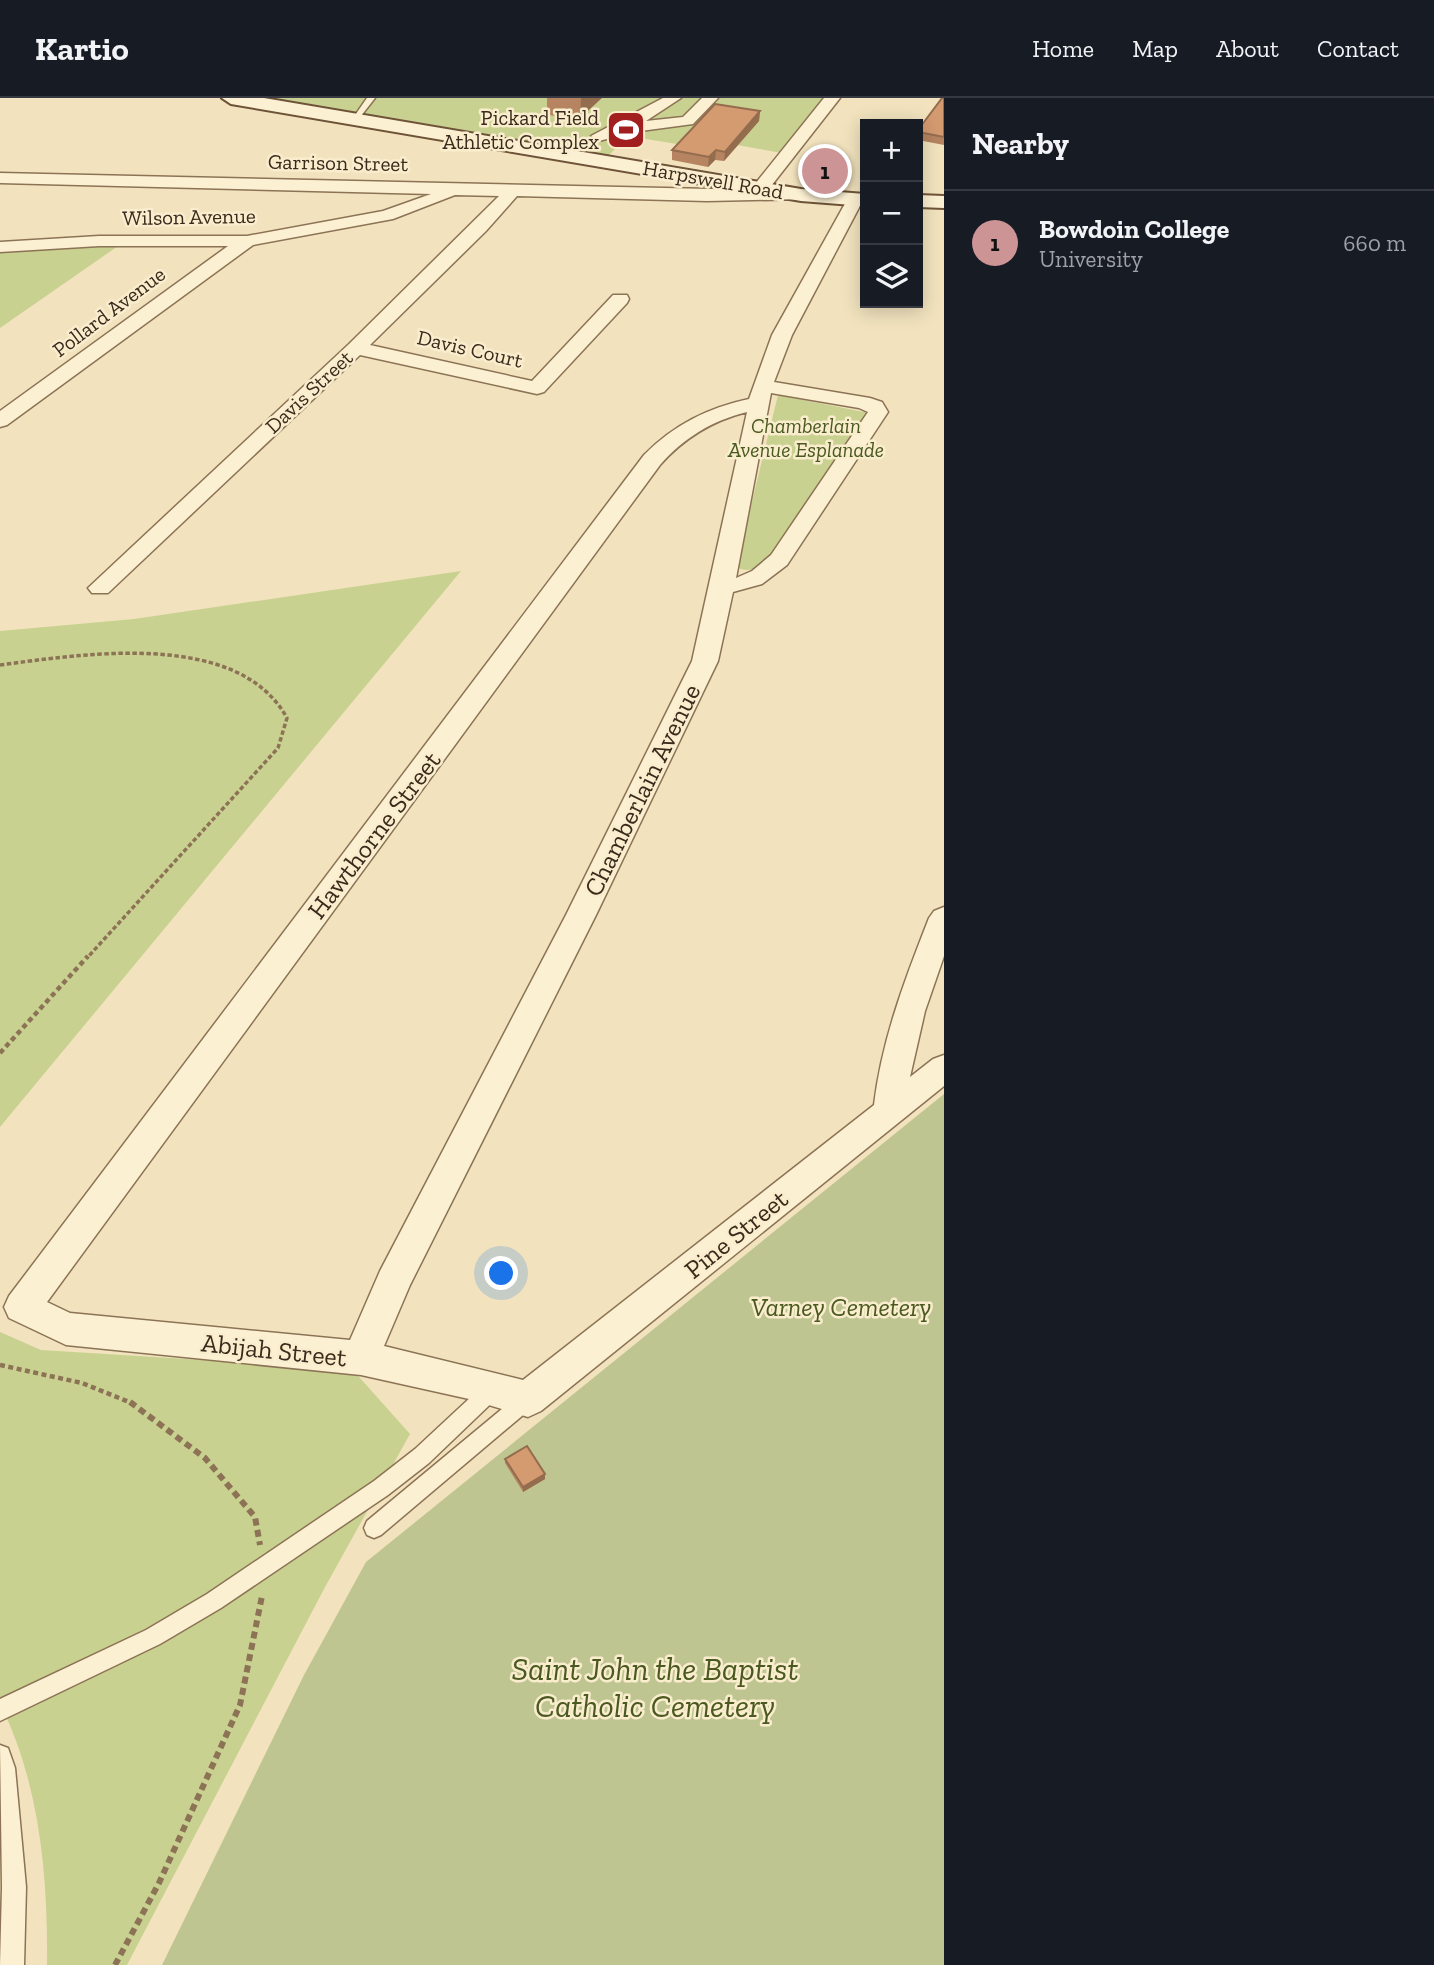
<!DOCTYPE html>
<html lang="en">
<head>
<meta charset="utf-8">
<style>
	:root { --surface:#171b24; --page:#20242c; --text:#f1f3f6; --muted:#9ea1a6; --line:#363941; --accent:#cd9495 }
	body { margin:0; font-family:"Zilla Slab",serif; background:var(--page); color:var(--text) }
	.controls { position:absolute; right:21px; top:21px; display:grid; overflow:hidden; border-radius:0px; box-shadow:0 4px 18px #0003 }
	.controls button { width:63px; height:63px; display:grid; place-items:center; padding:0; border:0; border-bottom:2px solid var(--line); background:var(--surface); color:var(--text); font:35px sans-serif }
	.you { position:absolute; left:502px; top:1176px; width:24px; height:24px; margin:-18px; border:5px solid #fff; border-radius:50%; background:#1a73e8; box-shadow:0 0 0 10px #1a73e833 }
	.badge { display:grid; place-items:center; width:46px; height:46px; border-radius:50%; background:var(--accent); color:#111; font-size:23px; font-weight:700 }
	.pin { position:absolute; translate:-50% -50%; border:4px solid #fff; box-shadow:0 2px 7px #0006 }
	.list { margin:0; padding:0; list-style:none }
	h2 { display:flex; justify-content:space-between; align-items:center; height:91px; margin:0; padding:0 28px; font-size:30px }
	h2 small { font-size:23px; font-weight:400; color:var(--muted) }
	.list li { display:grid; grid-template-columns:46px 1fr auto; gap:21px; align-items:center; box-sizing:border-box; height:105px; padding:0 28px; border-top:2px solid var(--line) }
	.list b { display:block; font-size:26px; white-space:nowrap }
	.list p { margin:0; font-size:23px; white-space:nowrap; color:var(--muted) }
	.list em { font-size:23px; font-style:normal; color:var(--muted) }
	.icon { flex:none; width:38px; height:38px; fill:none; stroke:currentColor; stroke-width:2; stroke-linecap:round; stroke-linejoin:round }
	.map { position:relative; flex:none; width:944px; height:1867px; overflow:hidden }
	header { display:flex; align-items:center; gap:42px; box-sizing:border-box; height:98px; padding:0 35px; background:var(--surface); border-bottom:2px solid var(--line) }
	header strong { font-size:33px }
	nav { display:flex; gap:38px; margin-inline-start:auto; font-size:24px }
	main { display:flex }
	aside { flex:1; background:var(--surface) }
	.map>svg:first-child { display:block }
	.green { fill:#c9d191 }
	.cemetery { fill:#bec591 }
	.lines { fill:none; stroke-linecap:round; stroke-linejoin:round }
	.lane-casing { stroke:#8c7355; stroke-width:3 }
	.street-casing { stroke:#8c7355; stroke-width:3 }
	.secondary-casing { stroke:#6e5338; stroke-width:4 }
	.path-far2 { stroke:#8c7355; stroke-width:3.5; stroke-dasharray:4.5 2.5; stroke-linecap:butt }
	.path-far1 { stroke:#8c7355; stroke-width:4.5; stroke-dasharray:5 3.5; stroke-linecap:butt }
	.path { stroke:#8c7355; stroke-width:6; stroke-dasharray:7 4.5; stroke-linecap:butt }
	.lane { fill:#fcf0d2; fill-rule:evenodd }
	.street { fill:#fcf0d2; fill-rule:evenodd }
	.secondary { fill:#fcf0d2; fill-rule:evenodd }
	.wall { fill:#b68460 }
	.shaded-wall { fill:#946c4e }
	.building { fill:#d49a70; stroke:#946c4e; stroke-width:2 }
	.labels { text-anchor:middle; stroke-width:5; stroke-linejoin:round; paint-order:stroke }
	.far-poi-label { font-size:21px; fill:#3a2a1b; stroke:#f9edce; text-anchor:end }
	.far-street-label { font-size:21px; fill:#3a2a1b; stroke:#f9edce }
	.far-park-label { font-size:21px; font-style:italic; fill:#4a591f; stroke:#f9edce }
	.street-label { font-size:26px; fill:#3a2a1b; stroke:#f9edce }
	.park-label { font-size:26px; font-style:italic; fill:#4a591f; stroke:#f9edce }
	.near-park-label { font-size:32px; font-style:italic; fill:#4a591f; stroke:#f9edce }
</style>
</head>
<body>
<header>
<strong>Kartio</strong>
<nav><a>Home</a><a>Map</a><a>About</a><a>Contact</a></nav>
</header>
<main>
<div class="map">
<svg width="944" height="1867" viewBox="0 0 944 1867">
	<rect width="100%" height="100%" fill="#f2e3be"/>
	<path class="green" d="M257,0h569l-44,55 -80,-14 -7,8 -67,-11 -20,20z
		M121,146l-121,84v-78z
		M778,297l91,18 -95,142c-13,10 -22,20 -38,12z
		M461,473l-461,556v-496l134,-12z
		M0,1234l41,18 311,19 58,65 -86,155 -197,376h-80c1,-87 -7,-182 -47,-261z"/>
	<path class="cemetery" d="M944,996v871h-782l142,-290 62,-113z"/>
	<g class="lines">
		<g class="lane-casing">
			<path id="lane" d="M367,0h8l-18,23h-6z
				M493,1282l7,3 2,6 -2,6 -71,68 -41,32 -167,113 -61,36 -160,77v-22l146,-69 61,-36 167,-113 41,-32 71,-66z
				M528,1292l7,3 2,6 -2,6 -154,130 -7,3 -7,-3 -3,-7 3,-7 154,-128z
				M0,1647l8,3 7,20 11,119 -2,78h-24l2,-78z"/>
		</g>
		<g class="street-casing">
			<path id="street" d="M663,0h18l-35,23 37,-4 19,-19h16l-25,26 -60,8 -34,9 -8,-5z
				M824,0h16l-72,92h33l8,5 -2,4 -100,2 -190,-5 -31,35 -116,114 162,36 81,-86h14l2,4 -2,4 -83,89 -7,2 -177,-39 -252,238h-16l-4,-5 261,-244 150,-148 -44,-1 -62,24 -140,26 -246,180 -7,2v-16l228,-165h-129l-99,6v-10l99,-6h148l136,-25 48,-17 -431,-11v-10l754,17 1,-6z
				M855,97l8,5 -71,135 -18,47 96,16 12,4 6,10 -101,153 -25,19 -29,8 -15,69 -122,254 -186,370 -26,61 139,34 351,-275c8,-66 31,-126 55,-187l5,-7 10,-4v49l-19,55 -15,66 23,-18 11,-4v31l-403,325 -13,6 -59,-18 -108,-24 -295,-30 -57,-27 -5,-11 5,-11 635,-841c30,-30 63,-47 105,-56l23,-64 75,-135zM771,295l88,15 9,4 -97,143 -19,16 -16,7zM747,314l-55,249 -126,254 -186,356 -30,69 -280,-27 -23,-11 613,-837c24,-27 51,-44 87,-53z"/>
		</g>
		<g class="secondary-casing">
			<path id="secondary" d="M222,0h42l537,91 64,5v12l-64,-5 -570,-97z
				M918,97l26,1v12l-26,-1z"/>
		</g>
		<path class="path-far2" d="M0,567c83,-11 238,-36 287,53l-9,30 -191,210"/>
		<path class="path-far1" d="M0,955l88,-97
			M0,1267l82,18 52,21"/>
		<path class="path" d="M130,1304l75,56 50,59 5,28
			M115,1867l44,-82 81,-178 22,-109"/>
		<use href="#lane" class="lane"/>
		<use href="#street" class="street"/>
		<use href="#secondary" class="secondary"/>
	</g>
	<path class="wall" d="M547,0h54l-21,20 -33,-3z
		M944,0v47l-26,-5v-10z
		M760,13l-1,10 -35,40 -9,-1 -7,7 -36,-7v-10z
		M505,1361l40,20 -22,13 -18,-29z"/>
	<path class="shaded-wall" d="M581,0h21l-22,20z
		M760,13l-1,10 -35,40 1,-9z
		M716,52l-1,10 -7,7 1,-10z
		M545,1376v5l-22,13v-5z"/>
	<path class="building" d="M942,0h2v39l-26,-5v-2z
		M715,6l45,7 -35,41 -9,-2 -7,7 -37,-7z
		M527,1348l18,28 -22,13 -18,-28z"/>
	<defs>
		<g id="stadium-square" transform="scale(2.0125)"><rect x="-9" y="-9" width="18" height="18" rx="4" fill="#a11f1f" stroke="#f9edce"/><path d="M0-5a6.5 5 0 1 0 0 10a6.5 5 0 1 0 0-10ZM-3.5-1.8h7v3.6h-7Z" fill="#fff"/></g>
	</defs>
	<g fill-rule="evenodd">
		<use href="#stadium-square" x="626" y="32"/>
	</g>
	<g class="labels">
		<g class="far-poi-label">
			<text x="599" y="27">Pickard Field<tspan x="599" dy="24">Athletic Complex</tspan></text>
		</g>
		<g class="far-street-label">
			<text transform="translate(338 65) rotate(1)" y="7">Garrison Street</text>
			<text transform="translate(713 82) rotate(10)" y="7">Harpswell Road</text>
			<text transform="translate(189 119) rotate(-1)" y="7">Wilson Avenue</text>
			<text transform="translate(109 214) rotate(-37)" y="7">Pollard Avenue</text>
			<text transform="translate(470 251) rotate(13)" y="7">Davis Court</text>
			<text transform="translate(309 294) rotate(-43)" y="7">Davis Street</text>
		</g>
		<g class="far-park-label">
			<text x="806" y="335">Chamberlain<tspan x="806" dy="24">Avenue Esplanade</tspan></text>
		</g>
		<g class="street-label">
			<text transform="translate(642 692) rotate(-64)" y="9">Chamberlain Avenue</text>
			<text transform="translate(374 737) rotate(-53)" y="9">Hawthorne Street</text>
			<text transform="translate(736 1136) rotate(-39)" y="9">Pine Street</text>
			<text transform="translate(274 1252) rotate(6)" y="9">Abijah Street</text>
		</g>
		<g class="park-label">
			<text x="841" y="1218">Varney Cemetery</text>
		</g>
		<g class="near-park-label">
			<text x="655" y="1582">Saint John the Baptist<tspan x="655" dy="37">Catholic Cemetery</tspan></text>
		</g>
	</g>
</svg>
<div class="controls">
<button>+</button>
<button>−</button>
<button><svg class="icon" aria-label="layers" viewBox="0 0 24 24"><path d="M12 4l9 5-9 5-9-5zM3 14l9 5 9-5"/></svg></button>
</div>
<div class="you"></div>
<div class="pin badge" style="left:825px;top:73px">1</div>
</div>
<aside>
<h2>Nearby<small></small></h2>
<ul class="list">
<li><span class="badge">1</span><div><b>Bowdoin College</b><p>University</p></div><em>660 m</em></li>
</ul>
</aside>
</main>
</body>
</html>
